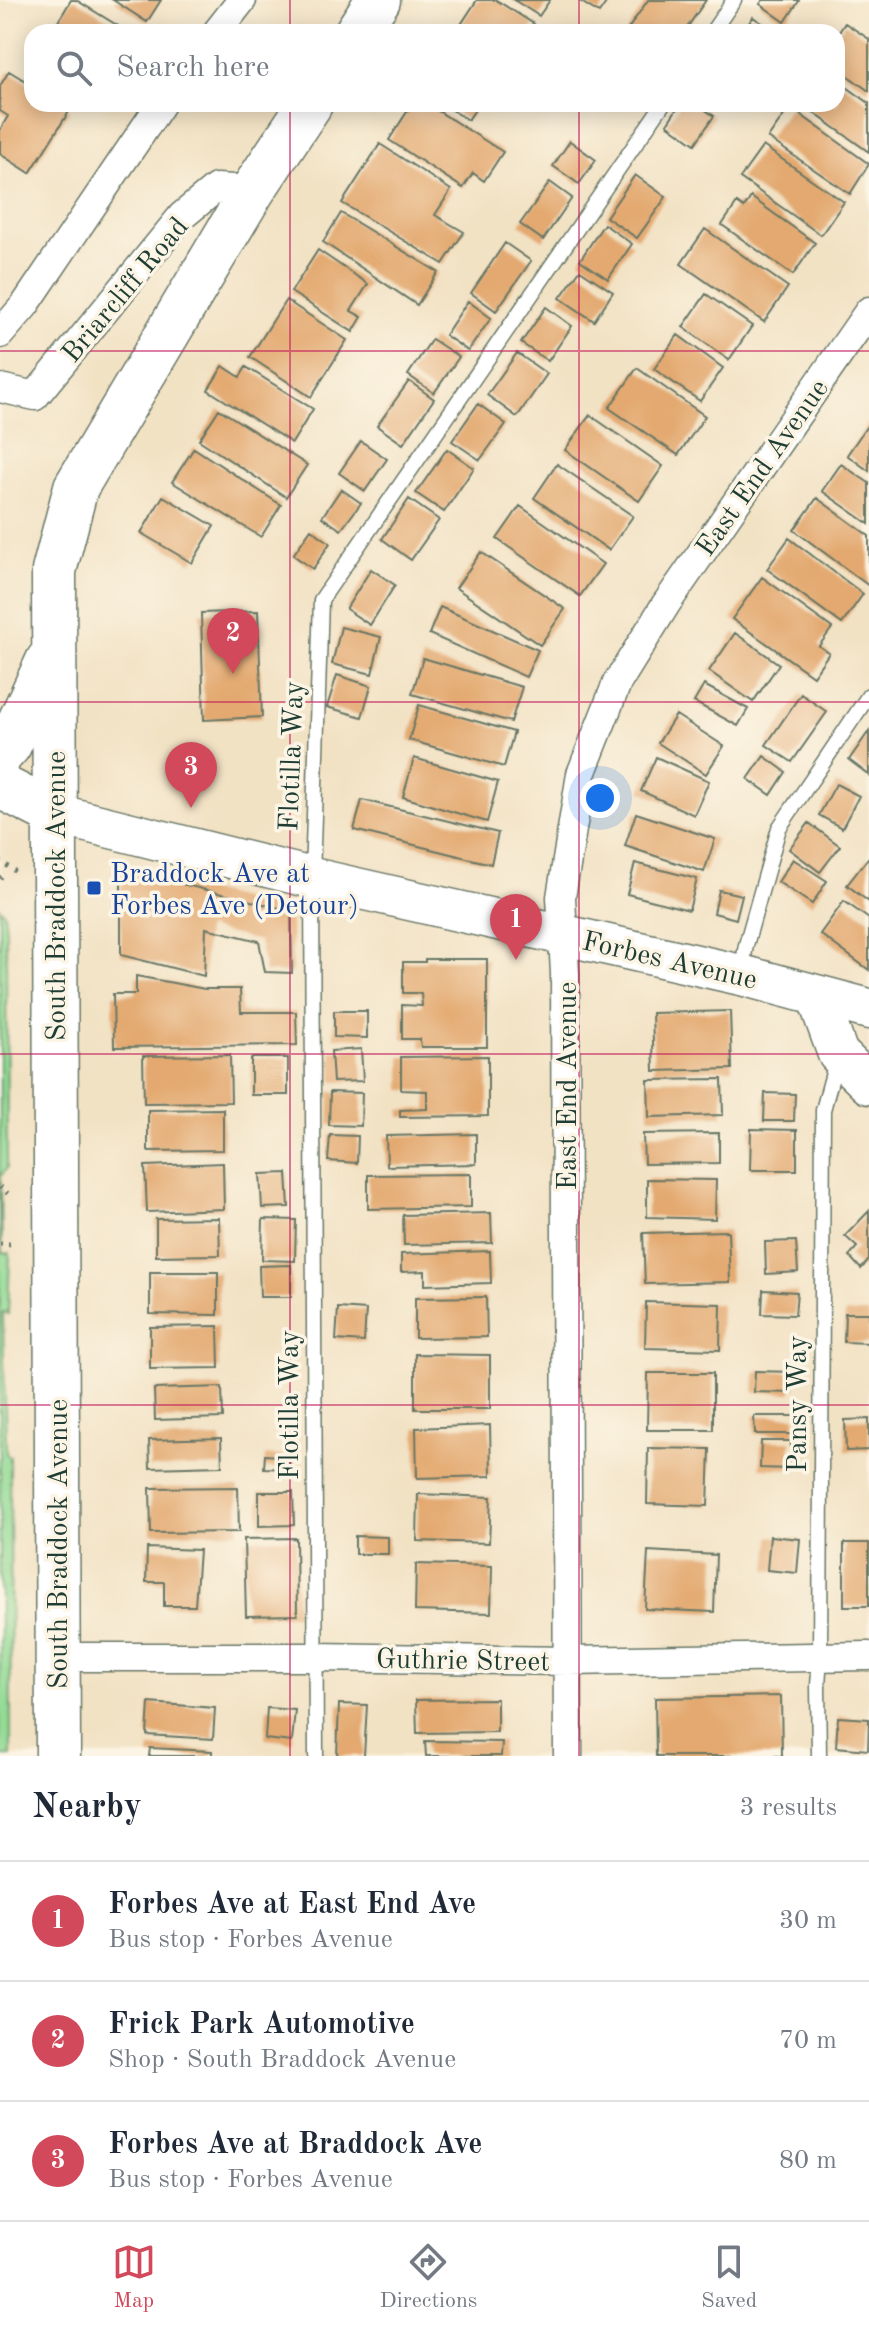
<!DOCTYPE html>
<html lang="en">
<head>
<meta charset="utf-8">
<style>
	:root { --surface:#fff; --page:#f6f6f7; --text:#1f2937; --muted:#747a83; --line:#e0e1e3; --accent:#d1495b }
	body { margin:0; font-family:"Old Standard TT",serif; background:var(--page); color:var(--text) }
	.you { position:absolute; left:600px; top:798px; width:28px; height:28px; margin:-20px; border:6px solid #fff; border-radius:50%; background:#1a73e8; box-shadow:0 0 0 12px #1a73e833 }
	.badge { display:grid; place-items:center; width:52px; height:52px; border-radius:50%; background:var(--accent); color:#fff; font-size:26px; font-weight:700 }
	.pin { position:absolute; translate:-50% -66px; filter:drop-shadow(0 2px 4px #0008) }
	.pin::after { content:''; position:absolute; top:42px; width:28px; height:24px; background:inherit; clip-path:polygon(0 0,100% 0,50% 100%) }
	.list { margin:0; padding:0; list-style:none }
	h2 { display:flex; justify-content:space-between; align-items:center; height:104px; margin:0; padding:0 32px; font-size:34px }
	h2 small { font-size:26px; font-weight:400; color:var(--muted) }
	.list li { display:grid; grid-template-columns:52px 1fr auto; gap:24px; align-items:center; box-sizing:border-box; height:120px; padding:0 32px; border-top:2px solid var(--line) }
	.list b { display:block; font-size:30px; white-space:nowrap }
	.list p { margin:0; font-size:26px; white-space:nowrap; color:var(--muted) }
	.list em { font-size:26px; font-style:normal; color:var(--muted) }
	.icon { flex:none; width:44px; height:44px; fill:none; stroke:currentColor; stroke-width:2; stroke-linecap:round; stroke-linejoin:round }
	.map { position:relative; flex:none; width:869px; height:1756px; overflow:hidden }
	.search { position:absolute; background:var(--surface); box-shadow:0 4px 20px #0003; left:24px; right:24px; top:24px; height:88px; display:flex; align-items:center; gap:20px; box-sizing:border-box; padding:0 28px; border-radius:24px; color:var(--muted); font-size:30px }
	.sheet { height:464px; background:var(--surface) }
	nav { display:flex; justify-content:space-around; align-items:center; box-sizing:border-box; height:112px; border-top:2px solid var(--line); background:var(--surface); font-size:22px; color:var(--muted) }
	nav a { display:grid; justify-items:center; gap:4px }
	nav .on { color:var(--accent) }
	.map>svg:first-child { display:block }
	.green { fill:#93da94; stroke:#598c64; stroke-width:2 }
	.building { fill:#e3a970 }
	.lines { fill:none; stroke-linecap:round; stroke-linejoin:round }
	.lane-casing { stroke:#697766; stroke-width:17 }
	.street-casing { stroke:#697766; stroke-width:31 }
	.secondary-casing { stroke:#697766; stroke-width:43 }
	.primary-casing { stroke:#697766; stroke-width:47 }
	.path { stroke:#697766; stroke-width:5; stroke-dasharray:2 6; stroke-linecap:butt }
	.lane { stroke:#fff; stroke-width:14 }
	.street { stroke:#fff; stroke-width:28 }
	.secondary { stroke:#fff; stroke-width:40 }
	.primary { stroke:#fff; stroke-width:44 }
	.grid { fill:none; stroke:#c2185b; stroke-width:2; stroke-opacity:0.55 }
	.transit-dot { fill:#1a4fb4; stroke:#fcf5e5; stroke-width:3 }
	.labels { text-anchor:middle; stroke-width:7; stroke-linejoin:round; paint-order:stroke }
	.street-label { font-size:28px; fill:#1f3d34; stroke:#fcf5e5 }
	.transit-label { font-size:28px; fill:#164399; stroke:#fcf5e5; text-anchor:start }
</style>
</head>
<body>
<div class="map">
<svg width="869" height="1756" viewBox="0 0 869 1756">
	<rect width="100%" height="100%" fill="#fcf5e5"/>
	<filter id="ink" filterUnits="userSpaceOnUse"><feTurbulence type="fractalNoise" baseFrequency=".0125" numOctaves="2"/><feDisplacementMap in="SourceGraphic" scale="16" xChannelSelector="R" yChannelSelector="G"/><feConvolveMatrix kernelMatrix="1 2 1 2 8 2 1 2 1" color-interpolation-filters="sRGB"/></filter>
	<filter id="wash" filterUnits="userSpaceOnUse"><feTurbulence type="fractalNoise" baseFrequency=".006" numOctaves="4" result="noise"/><feDisplacementMap in="SourceGraphic" scale="32" xChannelSelector="R" yChannelSelector="G"/><feGaussianBlur stdDeviation="1.8" result="paint"/><feColorMatrix in="noise" values="0 0 0 0 0 0 0 0 0 0 0 0 0 0 0 0 0 1.4 0 .05"/><feComposite in="paint" operator="in"/></filter>
	<g filter="url(#wash)">
		<rect width="100%" height="100%" fill="#f2e2c4"/>
		<path class="green" d="M0,908l4,4 2,18 1,238 -6,8 1,77h8l-2,61 -5,-1 3,141 4,3 1,299h-11z"/>
		<g id="blocks">
			<path class="building" d="M71,0h5l52,32h-76z
				M113,0h48l-14,22z
				M477,0h19l38,24 -5,8h-73z
				M514,0h36l-11,16z
				M578,0h30l-9,13z
				M648,0h58l-22,32h-58z
				M763,0h35l1,1 -14,21 -25,-18z
				M753,17l23,15h-33z
				M845,23l24,16v52l-32,-23v-33z
				M9,71l23,14v19h29l9,6 -40,63 -30,-19v-24l8,-14 -8,-5v-25z
				M837,80l32,23v49l-62,-44 3,-4h27z
				M412,104h15l76,48 -19,29 -11,-8 -10,15 -74,-48z
				M442,104h37l-11,16z
				M680,104h17l17,12 -19,28 -28,-20z
				M790,107l79,57 -19,30 -82,-56z
				M570,141l26,19 -17,24 -26,-18z
				M380,144l71,46 -16,25 29,17 -21,32 -101,-61z
				M763,146l81,56 -23,33 -81,-57z
				M635,175l31,22 -29,41 -31,-21z
				M550,182l22,16 -29,42 -23,-16z
				M751,197l64,46 -22,32 -71,-50 15,-22 7,5z
				M341,213l97,59 -21,33 -94,-63z
				M604,224l28,20 -24,35 -28,-19z
				M705,229l83,58 -24,35 -83,-58z
				M505,243l26,18 -35,50 -25,-18z
				M318,250l50,34 -17,27 11,6 -9,15 -62,-40z
				M580,270l33,22 -19,29 -34,-23z
				M706,294l46,32 -23,34 -46,-33z
				M286,300l61,40 -36,57 -61,-40z
				M468,301l23,17 -23,33 -23,-16z
				M546,307l26,19 -24,35 -27,-18z
				M678,335l45,33 -23,33 -46,-32z
				M432,339l27,18 -25,36 -26,-18z
				M517,353l30,21 -30,43 -30,-22z
				M223,366l17,11 6,-10 67,42 -21,34 -84,-53z
				M637,368l68,48 -27,39 -69,-47z
				M409,381l25,18 -31,45 -26,-18z
				M478,404l28,20 -26,36 -28,-19z
				M219,409l88,56 -21,32 -87,-57z
				M590,415l73,51 -24,35 -74,-51z
				M869,423v48l-22,-16z
				M361,441l26,18 -22,32 -26,-18z
				M194,448l87,57 -20,32 -89,-55z
				M447,449l27,19 -30,44 -28,-19z
				M557,464l76,52 -24,34 -75,-52z
				M841,464l28,19v41l-47,-33z
				M341,489l20,14 -20,27 -19,-13z
				M163,496l51,30 -22,37 -51,-30z
				M817,498l52,38v50l-75,-56z
				M409,499l30,21 -28,40 -29,-21z
				M520,506l83,58 -23,32 -83,-57z
				M311,529l19,14 -17,26 -20,-14z
				M789,538l74,56 -21,30 -75,-55z
				M481,552l84,57 -25,36 -84,-57z
				M371,569l24,16 -25,40 -24,-16z
				M762,577l70,51 -13,18 10,7 -16,23 -81,-57z
				M440,607l98,43 -12,27 -97,-43z
				M258,611l4,106 -58,3 -3,-107z
				M341,627l40,10 -9,37 -40,-10z
				M735,633l44,31 -26,38 -44,-31z
				M423,658l99,29 -11,35 -99,-28z
				M337,675l34,11 -9,31 -35,-10z
				M704,685l44,24 -10,17 -44,-24z
				M801,694l26,18 -35,50 -26,-17z
				M419,705l95,27 -10,35 -95,-27z
				M676,715l48,31 -18,28 -48,-31z
				M869,731v44l-20,-15z
				M764,756l22,16 -15,23 -23,-16z
				M656,757l53,24 -15,34 -53,-24z
				M414,758l84,24 -11,40 -84,-25z
				M836,784l23,12 -17,32 -23,-13z
				M362,800l136,33 -7,31 -137,-34z
				M636,813l79,26 -11,33 -79,-26z
				M809,823l31,23 -20,26 -31,-23z
				M869,857v45l-22,-17z
				M793,859l34,22 -15,23 -34,-22z
				M635,863l62,16 -8,31 -62,-16z
				M121,869l170,42 1,62 -27,-1 -6,-31 -53,-13 -2,48 -83,-21z
				M719,890l23,5 -6,24 -22,-6z
				M844,901l25,18v51l-49,-36z
				M425,959h62v88h-66l-1,-8h-18v-34l20,1 -1,-13h-18v-31h22z
				M136,976l69,13h35l1,23h55l1,33 -183,2 -1,-53h23z
				M334,1011h33v27l-33,-1z
				M730,1011l2,58 -78,2 -2,-58z
				M361,1049l2,32 -30,1 -2,-31z
				M230,1055l1,47 -87,1 -1,-47z
				M488,1056v60l-88,1v-7l27,-1v-18l-26,-1v-33z
				M251,1058h37v37h-37z
				M722,1079l1,36 -74,2 -1,-37z
				M330,1092l32,1 -1,33 -32,-1z
				M765,1093l30,1 -1,27h-30z
				M223,1109v41l-75,1v-41z
				M751,1129l46,1v40h-47z
				M719,1133v30l-75,1 -1,-30z
				M476,1134v30l-89,2 -1,-30z
				M330,1135l28,1 -1,27 -29,-2z
				M223,1163l1,46 -77,3 -2,-46z
				M287,1173l2,34 -27,1 -2,-34z
				M471,1174v33l-103,2v-34z
				M647,1179l69,1 -1,39 -68,-2z
				M869,1211v49l-8,9 -12,-13 8,-9 -12,-11z
				M491,1213l1,30 -88,2 -1,-30z
				M219,1218l1,37 -64,1v-37z
				M263,1219l33,1 -1,41 -33,-1z
				M728,1231l2,51 -85,2 -2,-51z
				M796,1241l2,31 -32,2 -1,-32z
				M490,1251l1,32 -66,2v-14l-24,1v-18z
				M291,1265v32h-31l-1,-31z
				M150,1272h68v43l-68,-1z
				M763,1290l34,2 -2,23 -33,-1z
				M486,1297l1,40 -72,1v-40z
				M646,1302l75,2 -1,46 -75,-2z
				M338,1308l28,2 -2,32 -28,-2z
				M845,1313h24v30l-25,-1z
				M218,1326l1,42 -69,1v-42z
				M415,1354l75,1v54h-75z
				M755,1371l38,1 -1,21 -38,-1z
				M648,1373h65v57h-66z
				M222,1387l1,31 -68,2 -1,-31z
				M754,1416h41v18h-40z
				M869,1419v31l-23,1 -1,-31z
				M490,1425l1,51 -74,2 -1,-50z
				M221,1438l1,28 -72,2 -1,-28z
				M761,1441h30l-1,28 -30,-1z
				M648,1448l62,1 -2,57 -61,-2z
				M265,1455l25,2 -1,12 -25,-1z
				M238,1487l1,45 -88,1 -1,-45z
				M259,1492h34l1,33 -35,1z
				M418,1494l73,3 -2,46 -72,-2z
				M355,1536l33,1v17h-33z
				M770,1536l30,3 -3,34 -30,-3z
				M296,1538l1,77 -51,1 -2,-77z
				M844,1543h25v63h-25z
				M147,1548l52,2 -4,56h-31v-24h-18z
				M648,1551l68,4 -2,57 -69,-3z
				M416,1564l76,2 -1,47 -76,-2z
				M781,1696l1,60h-126l-1,-58z
				M497,1699v33l-80,1 -1,-33z
				M149,1703l66,5 -2,31 -66,-4z
				M339,1704l28,1 -3,51h-27z
				M267,1708l28,2 -3,32 -27,-3z
				M838,1717l31,2 -1,31 -32,-3z
				M425,1741l77,1 -1,14h-75z
				M150,1748l62,3v5h-63z"/>
		</g>
	</g>
	<g filter="url(#ink)">
		<use href="#blocks" fill-opacity="0" stroke="#697766" stroke-width="2"/>
		<g class="lines">
			<g class="lane-casing">
				<path id="lane" d="M712,32l22,-32
					M741,974l5,-29 33,-117 90,-133
					M316,1756l-4,-878 9,-278 342,-496
					M819,1756l-1,-70 2,-30 3,-546 14,-52"/>
			</g>
			<g class="street-casing">
				<path id="street" d="M217,32l25,-32
					M0,334l25,-29 136,-201
					M0,388l35,8 147,-180 34,-28 37,2
					M57,1657h258l253,4 301,-5
					M568,1756l-3,-782 -4,-77 20,-123 36,-91 49,-79 203,-293"/>
			</g>
			<g class="secondary-casing">
				<path id="secondary" d="M55,814l257,64 429,97 128,34
					M817,996l21,58 31,30"/>
			</g>
			<g class="primary-casing">
				<path id="primary" d="M357,32l21,-32
					M0,755l9,-10 39,-84
					M0,786l55,28
					M58,1756l-4,-1185 22,-84 177,-297 57,-86"/>
			</g>
			<path class="path" d="M0,861l16,11
				M0,878l3,-2
				M0,1187l12,10
				M0,1244h12"/>
			<use href="#lane" class="lane"/>
			<use href="#street" class="street"/>
			<use href="#secondary" class="secondary"/>
			<use href="#primary" class="primary"/>
		</g>
	</g>
	<path class="grid" d="M290,0v32M579,0v32M290,104v1652M579,104v1652M0,351h869M0,702h869M0,1054h869M0,1405h869"/>
	<rect class="transit-dot" x="86" y="880" width="16" height="16" rx="4"/>
	<g class="labels">
		<g class="street-label">
			<text transform="translate(124 289) rotate(-50)" y="10">Briarcliff Road</text>
			<text transform="translate(761 467) rotate(-55)" y="10">East End Avenue</text>
			<text transform="translate(290 756) rotate(-88)" y="10">Flotilla Way</text>
			<text transform="translate(55 896) rotate(-90)" y="10">South Braddock Avenue</text>
			<text transform="translate(670 959) rotate(13)" y="10">Forbes Avenue</text>
			<text transform="translate(566 1086) rotate(-90)" y="10">East End Avenue</text>
			<text transform="translate(796 1404) rotate(-90)" y="10">Pansy Way</text>
			<text transform="translate(288 1405) rotate(-90)" y="10">Flotilla Way</text>
			<text transform="translate(57 1544) rotate(-90)" y="10">South Braddock Avenue</text>
			<text transform="translate(463 1659) rotate(1)" y="10">Guthrie Street</text>
		</g>
		<g class="transit-label">
			<text x="110" y="882">Braddock Ave at<tspan x="110" dy="32">Forbes Ave (Detour)</tspan></text>
		</g>
	</g>
</svg>
<div class="you"></div>
<div class="pin badge" style="left:516px;top:960px">1</div>
<div class="pin badge" style="left:233px;top:674px">2</div>
<div class="pin badge" style="left:191px;top:808px">3</div>
<div class="search"><svg class="icon" aria-label="search" viewBox="0 0 24 24"><circle cx="10" cy="10" r="6"/><path d="M15 15l6 6"/></svg>Search here</div>
</div>
<section class="sheet">
<h2>Nearby<small>3 results</small></h2>
<ul class="list">
<li><span class="badge">1</span><div><b>Forbes Ave at East End Ave</b><p>Bus stop · Forbes Avenue</p></div><em>30 m</em></li>
<li><span class="badge">2</span><div><b>Frick Park Automotive</b><p>Shop · South Braddock Avenue</p></div><em>70 m</em></li>
<li><span class="badge">3</span><div><b>Forbes Ave at Braddock Ave</b><p>Bus stop · Forbes Avenue</p></div><em>80 m</em></li>
</ul>
</section>
<nav>
<a class="on"><svg class="icon" aria-label="map" viewBox="0 0 24 24"><path d="M3 6l6-2 6 2 6-2v14l-6 2-6-2-6 2zM9 4v14M15 6v14"/></svg>Map</a>
<a><svg class="icon" aria-label="directions" viewBox="0 0 24 24"><path d="M12 3l9 9-9 9-9-9zM9 14v-3h6M13 9l2 2-2 2"/></svg>Directions</a>
<a><svg class="icon" aria-label="saved" viewBox="0 0 24 24"><path d="M7 4h10v16l-5-4-5 4z"/></svg>Saved</a>
</nav>
</body>
</html>
